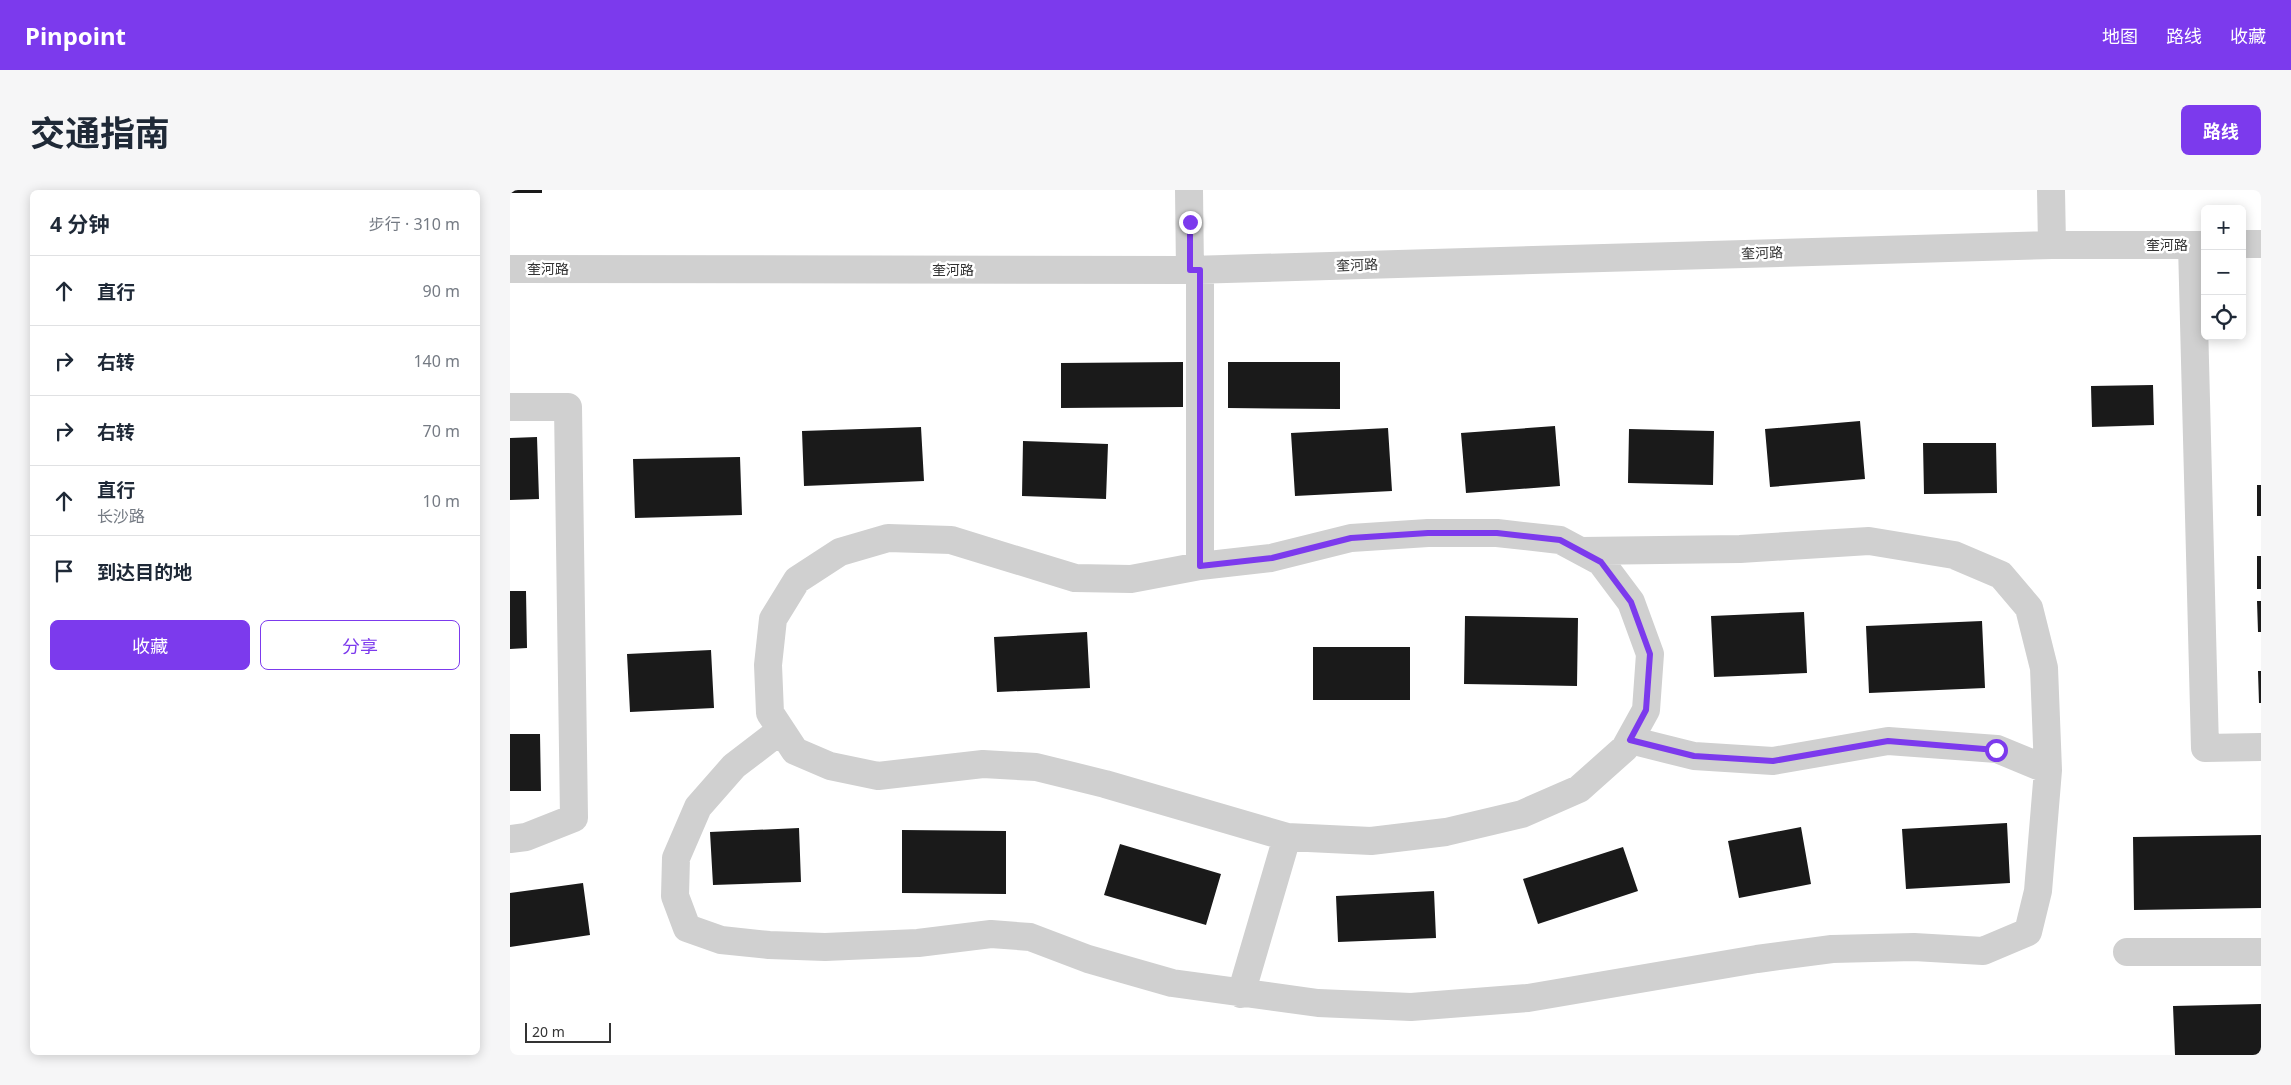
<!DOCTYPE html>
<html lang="zh">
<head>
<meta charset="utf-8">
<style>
	:root { --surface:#fff; --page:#f6f6f7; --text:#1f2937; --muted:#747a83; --line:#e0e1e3; --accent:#7c3aed }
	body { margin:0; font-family:"Noto Sans","Noto Sans SC",sans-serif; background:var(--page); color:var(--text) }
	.controls { position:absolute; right:15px; top:15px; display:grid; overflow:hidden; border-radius:8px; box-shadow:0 2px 12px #0003 }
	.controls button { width:45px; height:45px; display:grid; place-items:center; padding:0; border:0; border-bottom:1px solid var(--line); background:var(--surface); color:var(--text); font:25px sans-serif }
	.scale { position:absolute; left:15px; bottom:12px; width:86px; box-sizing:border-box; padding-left:5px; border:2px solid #333; border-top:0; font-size:14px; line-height:18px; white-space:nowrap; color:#333; -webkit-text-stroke:4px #fff; paint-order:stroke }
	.stop { position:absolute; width:15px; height:15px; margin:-11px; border:4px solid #7c3aed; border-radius:50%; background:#fff }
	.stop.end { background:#7c3aed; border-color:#fff; box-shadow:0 1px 5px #0008 }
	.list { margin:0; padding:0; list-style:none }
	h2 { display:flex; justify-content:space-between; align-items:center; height:65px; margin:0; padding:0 20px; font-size:21px }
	h2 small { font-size:16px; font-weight:400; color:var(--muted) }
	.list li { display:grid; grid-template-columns:32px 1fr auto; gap:15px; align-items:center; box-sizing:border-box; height:70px; padding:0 20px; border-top:1px solid var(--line) }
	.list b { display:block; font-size:19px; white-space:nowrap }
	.list p { margin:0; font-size:16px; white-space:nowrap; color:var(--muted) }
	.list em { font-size:16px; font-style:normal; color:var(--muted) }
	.actions { display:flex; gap:10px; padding:15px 20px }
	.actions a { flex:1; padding:11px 0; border:1px solid var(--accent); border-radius:8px; text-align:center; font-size:18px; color:var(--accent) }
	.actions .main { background:var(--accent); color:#fff }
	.icon { flex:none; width:28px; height:28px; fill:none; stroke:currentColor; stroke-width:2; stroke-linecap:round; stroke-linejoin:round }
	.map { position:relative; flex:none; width:1751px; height:865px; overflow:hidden; border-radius:8px }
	header { display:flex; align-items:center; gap:30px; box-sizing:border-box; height:70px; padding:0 25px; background:var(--accent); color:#fff }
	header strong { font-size:24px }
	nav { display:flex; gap:28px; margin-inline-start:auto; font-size:18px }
	.intro { display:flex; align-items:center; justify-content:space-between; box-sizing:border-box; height:120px; padding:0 30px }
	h1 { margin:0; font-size:35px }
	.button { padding:12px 22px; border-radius:8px; background:var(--accent); color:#fff; font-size:18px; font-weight:700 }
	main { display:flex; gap:30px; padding:0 30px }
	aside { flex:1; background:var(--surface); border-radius:8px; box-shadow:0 2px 12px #0003 }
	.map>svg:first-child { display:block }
	.building { fill:#1a1a1a }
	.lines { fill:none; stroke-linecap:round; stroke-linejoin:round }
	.minor { stroke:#d0d0d0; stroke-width:28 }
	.route { stroke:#7c3aed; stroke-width:6 }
	.labels { text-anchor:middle; stroke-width:5; stroke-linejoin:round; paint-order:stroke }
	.street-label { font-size:14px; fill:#333; stroke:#fff }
</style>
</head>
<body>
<header>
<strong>Pinpoint</strong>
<nav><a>地图</a><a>路线</a><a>收藏</a></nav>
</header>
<div class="intro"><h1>交通指南</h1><a class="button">路线</a></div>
<main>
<aside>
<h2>4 分钟<small>步行 · 310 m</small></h2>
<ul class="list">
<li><svg class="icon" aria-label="ahead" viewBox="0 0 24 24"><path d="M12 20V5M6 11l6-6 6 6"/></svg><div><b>直行</b></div><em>90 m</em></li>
<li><svg class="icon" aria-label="right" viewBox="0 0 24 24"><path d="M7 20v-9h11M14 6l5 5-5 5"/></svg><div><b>右转</b></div><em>140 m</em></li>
<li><svg class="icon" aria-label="right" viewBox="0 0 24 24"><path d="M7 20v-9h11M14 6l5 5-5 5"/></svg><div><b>右转</b></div><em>70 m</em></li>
<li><svg class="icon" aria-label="ahead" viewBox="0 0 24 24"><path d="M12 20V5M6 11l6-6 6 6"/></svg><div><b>直行</b><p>长沙路</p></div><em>10 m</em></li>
<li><svg class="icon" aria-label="arrive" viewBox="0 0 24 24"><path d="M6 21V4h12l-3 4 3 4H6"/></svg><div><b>到达目的地</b></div></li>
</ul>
<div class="actions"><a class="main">收藏</a><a>分享</a></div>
</aside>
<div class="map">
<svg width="1751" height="865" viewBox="0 0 1751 865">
	<rect width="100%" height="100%" fill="#fff"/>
	<path class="building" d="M0,0h32v3h-32z
		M673,172v45l-122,1v-45z
		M718,172h112v47l-112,-1z
		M1643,195l1,40 -62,2 -1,-41z
		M1350,231l5,58 -95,8 -5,-58z
		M1045,236l5,60 -94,7 -5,-60z
		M411,237l3,54 -120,5 -2,-55z
		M878,238l4,63 -97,5 -4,-63z
		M1119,239l85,2 -1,54 -85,-2z
		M27,247l2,62 -29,1v-62z
		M513,251l85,3 -2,55 -84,-3z
		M1413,253h73l1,50 -73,1z
		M230,267l2,58 -107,3 -2,-59z
		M1747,295h4v31h-4z
		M1747,366h4v33h-4z
		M0,401h16l1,57 -17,1z
		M1747,411h4v31h-3z
		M1294,422l3,61 -93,4 -3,-61z
		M955,426l113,2 -1,68 -113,-2z
		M1472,431l3,67 -116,5 -3,-67z
		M577,442l3,56 -93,4 -3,-55z
		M803,457h97v53h-97z
		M201,460l3,58 -84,4 -3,-58z
		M1748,481h3v32h-2z
		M0,544h30l1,57h-31z
		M1497,633l3,60 -104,6 -4,-60z
		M1291,637l10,57 -72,14 -11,-57z
		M289,638l2,54 -88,3 -3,-53z
		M392,640l104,1v63l-104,-1z
		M1751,645v73l-127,2 -1,-73z
		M610,654l101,30 -15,51 -102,-30z
		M1113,657l15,44 -100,33 -15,-45z
		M73,693l7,52 -80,12v-54z
		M924,701l2,47 -98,4 -2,-46z
		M1751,814v51h-86l-2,-49z"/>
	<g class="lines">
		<path class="minor" d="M679,0l1,80
			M1541,0l1,55
			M1732,54h19
			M1682,55l13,503 56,-1
			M0,79l680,1 862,-25h153
			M0,217h58l6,411 -48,19 -16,2
			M918,343h69l63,7 41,22 30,40 19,52 -4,56 -21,38 -46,41 -57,25 -76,18 -75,9 -84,-4 -182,-53 -69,-17 -53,-3 -105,12 -48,-10 -35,-15 -25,-38 -2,-48 5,-46 24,-39 43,-28 48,-14 63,2 124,38 56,1 69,-13 71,-8 80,-20z
			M690,376v-297
			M271,540l-47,36 -36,41 -22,51 -1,38 12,32 34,12 48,5 56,2 93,-4 73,-9 39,3 58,22 84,24 146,20 93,4 117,-9 229,-39 75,-10 82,-2 69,4 45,-19 10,-41 10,-121 -4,-102 -15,-60 -28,-33 -47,-20 -85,-14 -129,8 -159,2
			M1120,550l64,16 79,5 115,-20 109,8 51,21
			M1617,762h134
			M731,804l46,-157"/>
	</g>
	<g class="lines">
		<path class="route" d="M680,32v48h10v296l72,-8 79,-20 77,-5h69l63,7 41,22 30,40 19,52 -4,56 -16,30 64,16 79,5 115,-20 108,9"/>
	</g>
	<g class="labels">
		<g class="street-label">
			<text x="1657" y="60">奎河路</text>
			<text transform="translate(1252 63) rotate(-2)" y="5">奎河路</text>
			<text transform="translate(847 75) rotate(-2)" y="5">奎河路</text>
			<text x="38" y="84">奎河路</text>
			<text x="443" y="85">奎河路</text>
		</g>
	</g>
</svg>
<div class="controls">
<button>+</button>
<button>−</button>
<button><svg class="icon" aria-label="locate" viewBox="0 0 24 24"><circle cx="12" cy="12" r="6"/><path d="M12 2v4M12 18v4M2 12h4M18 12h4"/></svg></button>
</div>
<div class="scale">20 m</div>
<div class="stop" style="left:1486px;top:560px"></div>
<div class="stop end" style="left:680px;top:32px"></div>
</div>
</main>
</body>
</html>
